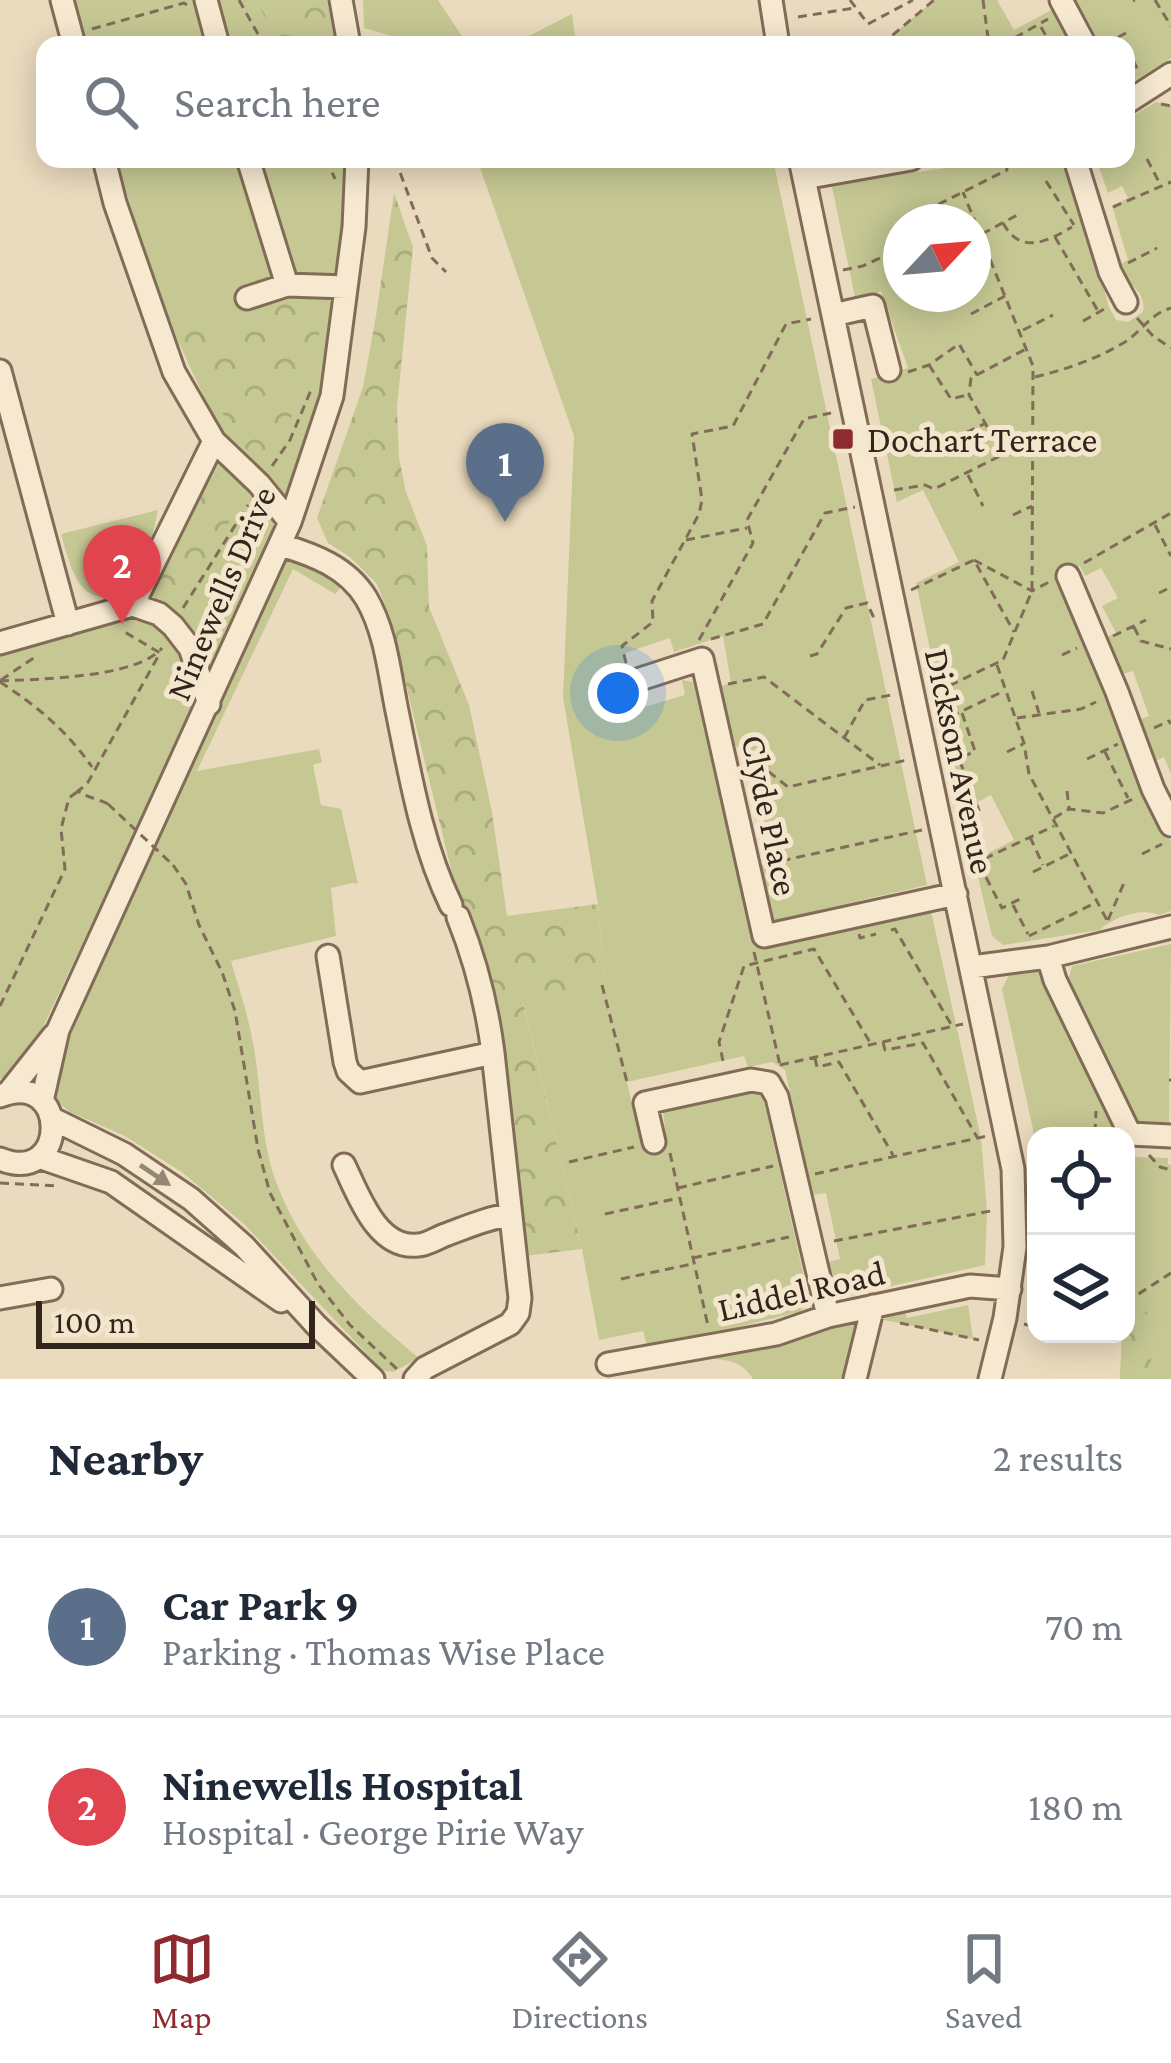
<!DOCTYPE html>
<html lang="en">
<head>
<meta charset="utf-8">
<style>
	:root { --surface:#fff; --page:#f6f6f7; --text:#1f2937; --muted:#747a83; --line:#e0e1e3; --accent:#8f2a30 }
	body { margin:0; font-family:"Crimson Pro",serif; background:var(--page); color:var(--text) }
	.controls { position:absolute; right:36px; bottom:36px; display:grid; overflow:hidden; border-radius:24px; box-shadow:0 6px 30px #0003 }
	.controls button { width:108px; height:108px; display:grid; place-items:center; padding:0; border:0; border-bottom:3px solid var(--line); background:var(--surface); color:var(--text); font:60px sans-serif }
	.compass { position:absolute; left:883px; top:204px; width:108px; height:108px; border-radius:50%; background:var(--surface); box-shadow:0 6px 30px #0003; rotate:64deg }
	.scale { position:absolute; left:36px; bottom:30px; width:279px; box-sizing:border-box; padding-left:12px; border:6px solid #32251c; border-top:0; font-size:33px; line-height:42px; white-space:nowrap; color:#32251c; -webkit-text-stroke:9px #f3e6cd; paint-order:stroke }
	.you { position:absolute; left:618px; top:693px; width:42px; height:42px; margin:-30px; border:9px solid #fff; border-radius:50%; background:#1a73e8; box-shadow:0 0 0 18px #1a73e833 }
	.badge { display:grid; place-items:center; width:78px; height:78px; border-radius:50%; background:var(--accent); color:#fff; font-size:39px; font-weight:700 }
	.pin { position:absolute; translate:-50% -99px; filter:drop-shadow(0 3px 6px #0008) }
	.pin::after { content:''; position:absolute; top:63px; width:42px; height:36px; background:inherit; clip-path:polygon(0 0,100% 0,50% 100%) }
	.list { margin:0; padding:0; list-style:none }
	h2 { display:flex; justify-content:space-between; align-items:center; height:156px; margin:0; padding:0 48px; font-size:51px }
	h2 small { font-size:39px; font-weight:400; color:var(--muted) }
	.list li { display:grid; grid-template-columns:78px 1fr auto; gap:36px; align-items:center; box-sizing:border-box; height:180px; padding:0 48px; border-top:3px solid var(--line) }
	.list b { display:block; font-size:45px; white-space:nowrap }
	.list p { margin:0; font-size:39px; white-space:nowrap; color:var(--muted) }
	.list em { font-size:39px; font-style:normal; color:var(--muted) }
	.icon { flex:none; width:66px; height:66px; fill:none; stroke:currentColor; stroke-width:2; stroke-linecap:round; stroke-linejoin:round }
	.map { position:relative; flex:none; width:1171px; height:1379px; overflow:hidden }
	.search { position:absolute; background:var(--surface); box-shadow:0 6px 30px #0003; left:36px; right:36px; top:36px; height:132px; display:flex; align-items:center; gap:30px; box-sizing:border-box; padding:0 42px; border-radius:24px; color:var(--muted); font-size:45px }
	.sheet { height:516px; background:var(--surface) }
	nav { display:flex; justify-content:space-around; align-items:center; box-sizing:border-box; height:168px; border-top:3px solid var(--line); background:var(--surface); font-size:33px; color:var(--muted) }
	nav a { display:grid; justify-items:center; gap:6px }
	nav .on { color:var(--accent) }
	.map>svg:first-child { display:block }
	.green { fill:#c5c893; fill-rule:evenodd }
	.forest { fill:url(#forest-crowns) }
	.lines { fill:none; stroke-linecap:round; stroke-linejoin:round }
	.minor-casing { stroke:#826c57; stroke-width:27 }
	.path { stroke:#826c57; stroke-width:3; stroke-dasharray:9 6; stroke-linecap:butt }
	.minor { stroke:#f7e9d0; stroke-width:21 }
	.path-bridge { stroke:#826c57; stroke-width:3; stroke-dasharray:9 6; stroke-linecap:butt }
	.oneway { fill:#948776 }
	.poi-dot { fill:#8f2a30; stroke:#f3e6cd; stroke-width:4.5 }
	.labels { text-anchor:middle; stroke-width:10; stroke-linejoin:round; paint-order:stroke }
	.poi-label { font-size:36px; fill:#32251c; stroke:#f3e6cd; text-anchor:start }
	.street-label { font-size:36px; fill:#32251c; stroke:#f3e6cd }
</style>
</head>
<body>
<div class="map">
<svg width="1171" height="1379" viewBox="0 0 1171 1379">
	<defs>
		<pattern id="forest-crowns" width="20" height="18" patternUnits="userSpaceOnUse" patternTransform="scale(3)"><rect width="20" height="18" fill="#c5c893"/><path d="M2 6a3 3 0 1 1 6 0M12 15a3 3 0 1 1 6 0" fill="none" stroke="#aaac7e"/></pattern>
	</defs>
	<rect width="100%" height="100%" fill="#ebdbbe"/>
	<path class="green" d="M72,0h255l9,45h-254z
		M363,0h75l30,45h-53l-3,-3 -48,-14z
		M934,0h63l17,30 41,-22 19,37h-193z
		M1069,0h102v58l-45,28v-41h-33z
		M572,14l4,31h-65z
		M1156,102l15,4v668l-7,-17 -13,6 -15,-42 13,-5 -16,-45 -14,4 -14,-37 11,-5 -14,-27 16,-8 -17,-30 -16,8 -5,-10 -20,10 86,216 25,50v69l-12,4c-16,-8 -47,2 -59,15l-97,15 -11,-9 -18,-76 40,-20 -23,-45 -27,14 -48,-226 43,-21 -36,-72 -26,12 -26,-123 37,-11 -27,-77 -25,11 -24,-115 5,-4 174,-24h56l42,148 7,13 12,2 15,-10c4,-22 -17,-28 -27,-45l12,-7 -16,-54 16,-8 -6,-12 -14,7 -9,-26 -15,-4 -1,-4h43v-39zM901,222h72v72h-72z
		M116,159h230l3,68 -22,169 -47,131 -248,523 -24,26 -8,3v-432l135,-34 84,-183 -58,-126z
		M477,159h296l154,726 -151,35 -5,-3 -13,-51 14,-4 -21,-101 -18,-18 -12,-57 10,-3 -8,-47 -49,16 -4,-14 -45,15c5,19 1,39 9,57l51,-15 -3,-15 11,2 61,265 177,-36 50,227 6,73 -2,54 -138,31 -10,-3 -9,-31 12,-3 -14,-66 -13,2 -28,-125 -13,-8 -24,5 -4,-11 -117,26 14,62 25,-5 -3,-29 94,-19 6,6 47,206 -11,9 -90,22 -62,11 -4,-14 -44,9 -17,-91 -59,-248 81,-22 -6,-75 -35,-207 11,-261z
		M158,510c-5,20 -8,48 -19,65 -7,11 -18,19 -31,21 -32,6 -40,-39 -47,-62z
		M287,555l25,6 32,23 -9,10 -42,-25 -96,202 122,-22 3,13 -9,3 8,40 20,4 17,75 -6,-1 -21,5 5,48 -105,25c7,24 15,48 20,72 11,48 8,100 24,146 27,76 83,129 144,179l-26,14 -11,-2 -138,-146 -61,-51 -58,-37 -55,-24 -11,-9 -6,-16 1,-18z
		M1171,944l-2,182 -33,-1 -67,-147 3,-12z
		M1039,972l84,164h-87v29l-3,-36 -31,-140 7,-14z
		M1126,1142l9,15 33,1v6l3,1v214h-51l2,-45h4z
		M968,1305l5,34 -93,-20 4,-8 19,-5 4,12z
		M851,1316l10,8 -14,55h-94c-9,-15 -21,-19 -39,-20l1,-6z"/>
	<path class="forest" d="M256,0h66l8,45h-51z
		M394,193l19,54 -16,160 2,51 7,34 21,54 2,61 40,98 23,107 15,104 91,-12 6,76 -81,22 59,247 -58,7c-12,-122 -17,-235 -64,-350l-71,-291 -12,-31 -27,-27 -22,-14 -11,-25 46,-131 13,-71z
		M305,298l21,7c-13,62 -31,107 -58,165l-30,-29 -44,-78 -13,-30z
		M227,474l12,4 11,10 -75,122c-6,-6 -14,-15 -15,-24 -2,-15 37,-96 49,-106 6,-4 11,-5 18,-6z
		M1126,1304l30,12 -7,63h-29l2,-45h4z"/>
	<g class="lines">
		<g class="minor-casing">
			<path id="minor" d="M62,0l12,45
				M206,0l12,45
				M341,0l8,45
				M771,0l7,45
				M1061,0l24,45
				M1126,103l45,-29
				M104,159l11,44 59,169 40,69 45,43 31,38
				M248,159l39,126
				M800,159l213,1010 2,78 -10,71 -15,61
				M1075,159l35,113 16,30
				M804,178l107,-19
				M247,298l40,-13 59,2
				M833,315l40,-9 16,64
				M0,371l68,253
				M281,545c33,10 66,22 85,53 19,32 23,72 30,108 14,68 25,137 55,199
				M1068,576l49,116 36,97 18,36
				M133,605l81,-164
				M0,643l133,-38 26,9 14,12 17,22 19,56
				M631,682l71,-23 62,277 192,-42
				M458,917c18,45 29,88 35,136
				M328,956l17,106 3,9 12,11 133,-29 27,245 -2,15 -8,11 -85,44 -10,11
				M1048,957l7,23 75,154 41,2
				M972,967l76,-10 123,-30
				M8,1093l46,-58
				M0,1096c69,-28 70,91 0,63
				M42,1101l16,-71 232,-508 42,-126 22,-169 3,-68
				M53,1119l71,35 67,45 53,47 72,79 57,54
				M654,1142l-9,-39 106,-23 18,3 8,14 51,219
				M39,1157l72,25 170,119
				M344,1165c14,29 33,85 74,80 8,0 19,-7 27,-10 22,-8 42,-17 65,-20
				M0,1298l51,-9
				M608,1364l168,-30 52,-18 142,-30 40,3
				M855,1379l18,-73"/>
		</g>
		<path class="path" d="M239,0l25,45
			M850,0l18,24 45,-24
			M983,0l6,45
			M1155,0l16,26
			M1133,1l2,-1
			M798,17l56,-9
			M1041,27l10,18
			M92,29l92,-26 3,2
			M1105,44l21,-11
			M881,45l53,-45
			M1002,45l46,-26
			M1126,47l13,25
			M1161,104l10,2
			M326,159l9,20
			M395,159l37,99 14,14
			M1147,159l13,25
			M1046,181l28,44
			M1113,207l58,-25
			M925,211l82,-41 -1,-11
			M1003,223c18,33 45,18 69,4
			M982,234l37,-20
			M1055,237l43,74
			M1128,263l29,-15
			M843,270l20,-4 38,-18
			M971,314l34,-18
			M1137,318l16,18 18,12
			M1083,321l23,-13
			M1023,330l30,-15
			M929,365l22,34 16,-4
			M908,372l21,-7 30,-21 18,31
			M1035,377c32,-8 62,-18 90,-35 18,-12 25,-28 46,-34
			M953,439l31,-15
			M884,444l18,-4 20,-9
			M1002,453l-33,-58 2,-17 55,-29
			M272,466l18,-26 21,-50
			M968,475l15,31
			M894,490l31,-5 9,4 98,-49
			M1013,515l19,-9
			M1155,525l16,31
			M686,540l61,-12
			M974,560l58,31 17,-9
			M1084,563l87,-50
			M911,590l63,-30 40,72
			M1159,593l12,-6
			M183,608l65,-103
			M1134,627l7,14 30,8
			M1113,636l33,-16
			M711,639l52,-15 62,-111 30,-6
			M699,640l54,-97 -6,-23 57,-101 27,-6
			M1062,655l15,-7
			M810,656l7,-2 29,-46 21,-5 6,13h4
			M626,663l-4,-17 31,-24 -1,-21 47,-87 3,-14 -10,-66 41,-8 53,-102 25,-5
			M997,665l27,78 5,31 80,150
			M1,680l37,-25
			M0,681c39,-2 137,-3 162,-33
			M0,682c37,24 67,49 92,85
			M728,684l36,-7 116,88
			M1032,691l7,22
			M936,692l67,-32 29,-69 1,-225 -70,-174
			M962,713l13,38 -16,8 21,54
			M1017,718l64,-9 15,-7
			M937,723l67,-32
			M1154,728l15,-7 2,3
			M844,738l21,-38 26,-5
			M1007,752l16,-8
			M1105,752l23,46
			M745,753l43,34 119,-27
			M1087,759l31,-15
			M1067,791l2,17
			M108,804c-11,-6 -21,-6 -30,-13l9,-7 73,-131 -37,-22
			M1054,818l15,-9 34,4 32,-15
			M1030,837l13,28
			M1142,854l20,-10
			M767,864l155,-34
			M979,864l23,44 20,-10
			M173,865l13,19 13,41 23,47 13,39 23,138 12,44 48,91 32,41 47,44
			M971,865l83,-39
			M1033,872l36,-18
			M1013,905l15,29
			M1108,920l16,-37
			M891,930l4,-1 57,97
			M859,934l1,4 16,-4
			M1029,936l68,-34
			M754,952l26,113
			M602,985l25,97
			M0,1006l65,-137 -4,-40 8,-31 8,-6
			M883,1042l2,8 38,-7 54,94
			M815,1058l2,9 22,-5 54,93
			M723,1061l-4,-19 25,-76 70,-17 57,95
			M780,1065l183,-41
			M1169,1080h2
			M1095,1133l1,-22
			M670,1153l38,173
			M1149,1155l11,12 11,3
			M569,1162l65,-15
			M815,1174l172,-38
			M0,1183l57,3
			M678,1188l95,-22
			M1130,1212v-58
			M605,1214l74,-16
			M834,1241l162,-31
			M693,1258l96,-21
			M621,1279l71,-15
			M1126,1302l45,-29
			M900,1323l79,17
			M1024,1324l12,3
			M1059,1334l7,2 4,-2"/>
		<use href="#minor" class="minor"/>
		<path class="path-bridge" d="M108,804l65,61"/>
	</g>
	<defs><path id="oneway-solid" d="M-6-.8H1V-3.2L6.5 0L1 3.2V.8H-6Z" transform="scale(3)"/></defs>
	<use class="oneway" href="#oneway-solid" transform="translate(155 1175) rotate(34)"/>
	<rect class="poi-dot" x="831" y="427" width="24" height="24" rx="6"/>
	<g class="labels">
		<g class="poi-label">
			<text x="867" y="452">Dochart Terrace</text>
		</g>
		<g class="street-label">
			<text transform="translate(220 593) rotate(-67)" y="13">Ninewells Drive</text>
			<text transform="translate(961 761) rotate(78)" y="13">Dickson Avenue</text>
			<text transform="translate(771 815) rotate(78)" y="13">Clyde Place</text>
			<text transform="translate(801 1290) rotate(-13)" y="13">Liddel Road</text>
		</g>
	</g>
</svg>
<div class="controls">
<button><svg class="icon" aria-label="locate" viewBox="0 0 24 24"><circle cx="12" cy="12" r="6"/><path d="M12 2v4M12 18v4M2 12h4M18 12h4"/></svg></button>
<button><svg class="icon" aria-label="layers" viewBox="0 0 24 24"><path d="M12 4l9 5-9 5-9-5zM3 14l9 5 9-5"/></svg></button>
</div>
<svg class="compass" viewBox="-18 -18 36 36"><path d="M0-13l5 13h-10z" fill="#e53935"/><path d="M0 13l5-13h-10z" fill="#747a83"/></svg>
<div class="scale">100 m</div>
<div class="you"></div>
<div class="pin badge" style="left:505px;top:522px;background:#5c6f8a">1</div>
<div class="pin badge" style="left:122px;top:624px;background:#e0444e">2</div>
<div class="search"><svg class="icon" aria-label="search" viewBox="0 0 24 24"><circle cx="10" cy="10" r="6"/><path d="M15 15l6 6"/></svg>Search here</div>
</div>
<section class="sheet">
<h2>Nearby<small>2 results</small></h2>
<ul class="list">
<li><span class="badge" style="background:#5c6f8a">1</span><div><b>Car Park 9</b><p>Parking · Thomas Wise Place</p></div><em>70 m</em></li>
<li><span class="badge" style="background:#e0444e">2</span><div><b>Ninewells Hospital</b><p>Hospital · George Pirie Way</p></div><em>180 m</em></li>
</ul>
</section>
<nav>
<a class="on"><svg class="icon" aria-label="map" viewBox="0 0 24 24"><path d="M3 6l6-2 6 2 6-2v14l-6 2-6-2-6 2zM9 4v14M15 6v14"/></svg>Map</a>
<a><svg class="icon" aria-label="directions" viewBox="0 0 24 24"><path d="M12 3l9 9-9 9-9-9zM9 14v-3h6M13 9l2 2-2 2"/></svg>Directions</a>
<a><svg class="icon" aria-label="saved" viewBox="0 0 24 24"><path d="M7 4h10v16l-5-4-5 4z"/></svg>Saved</a>
</nav>
</body>
</html>
